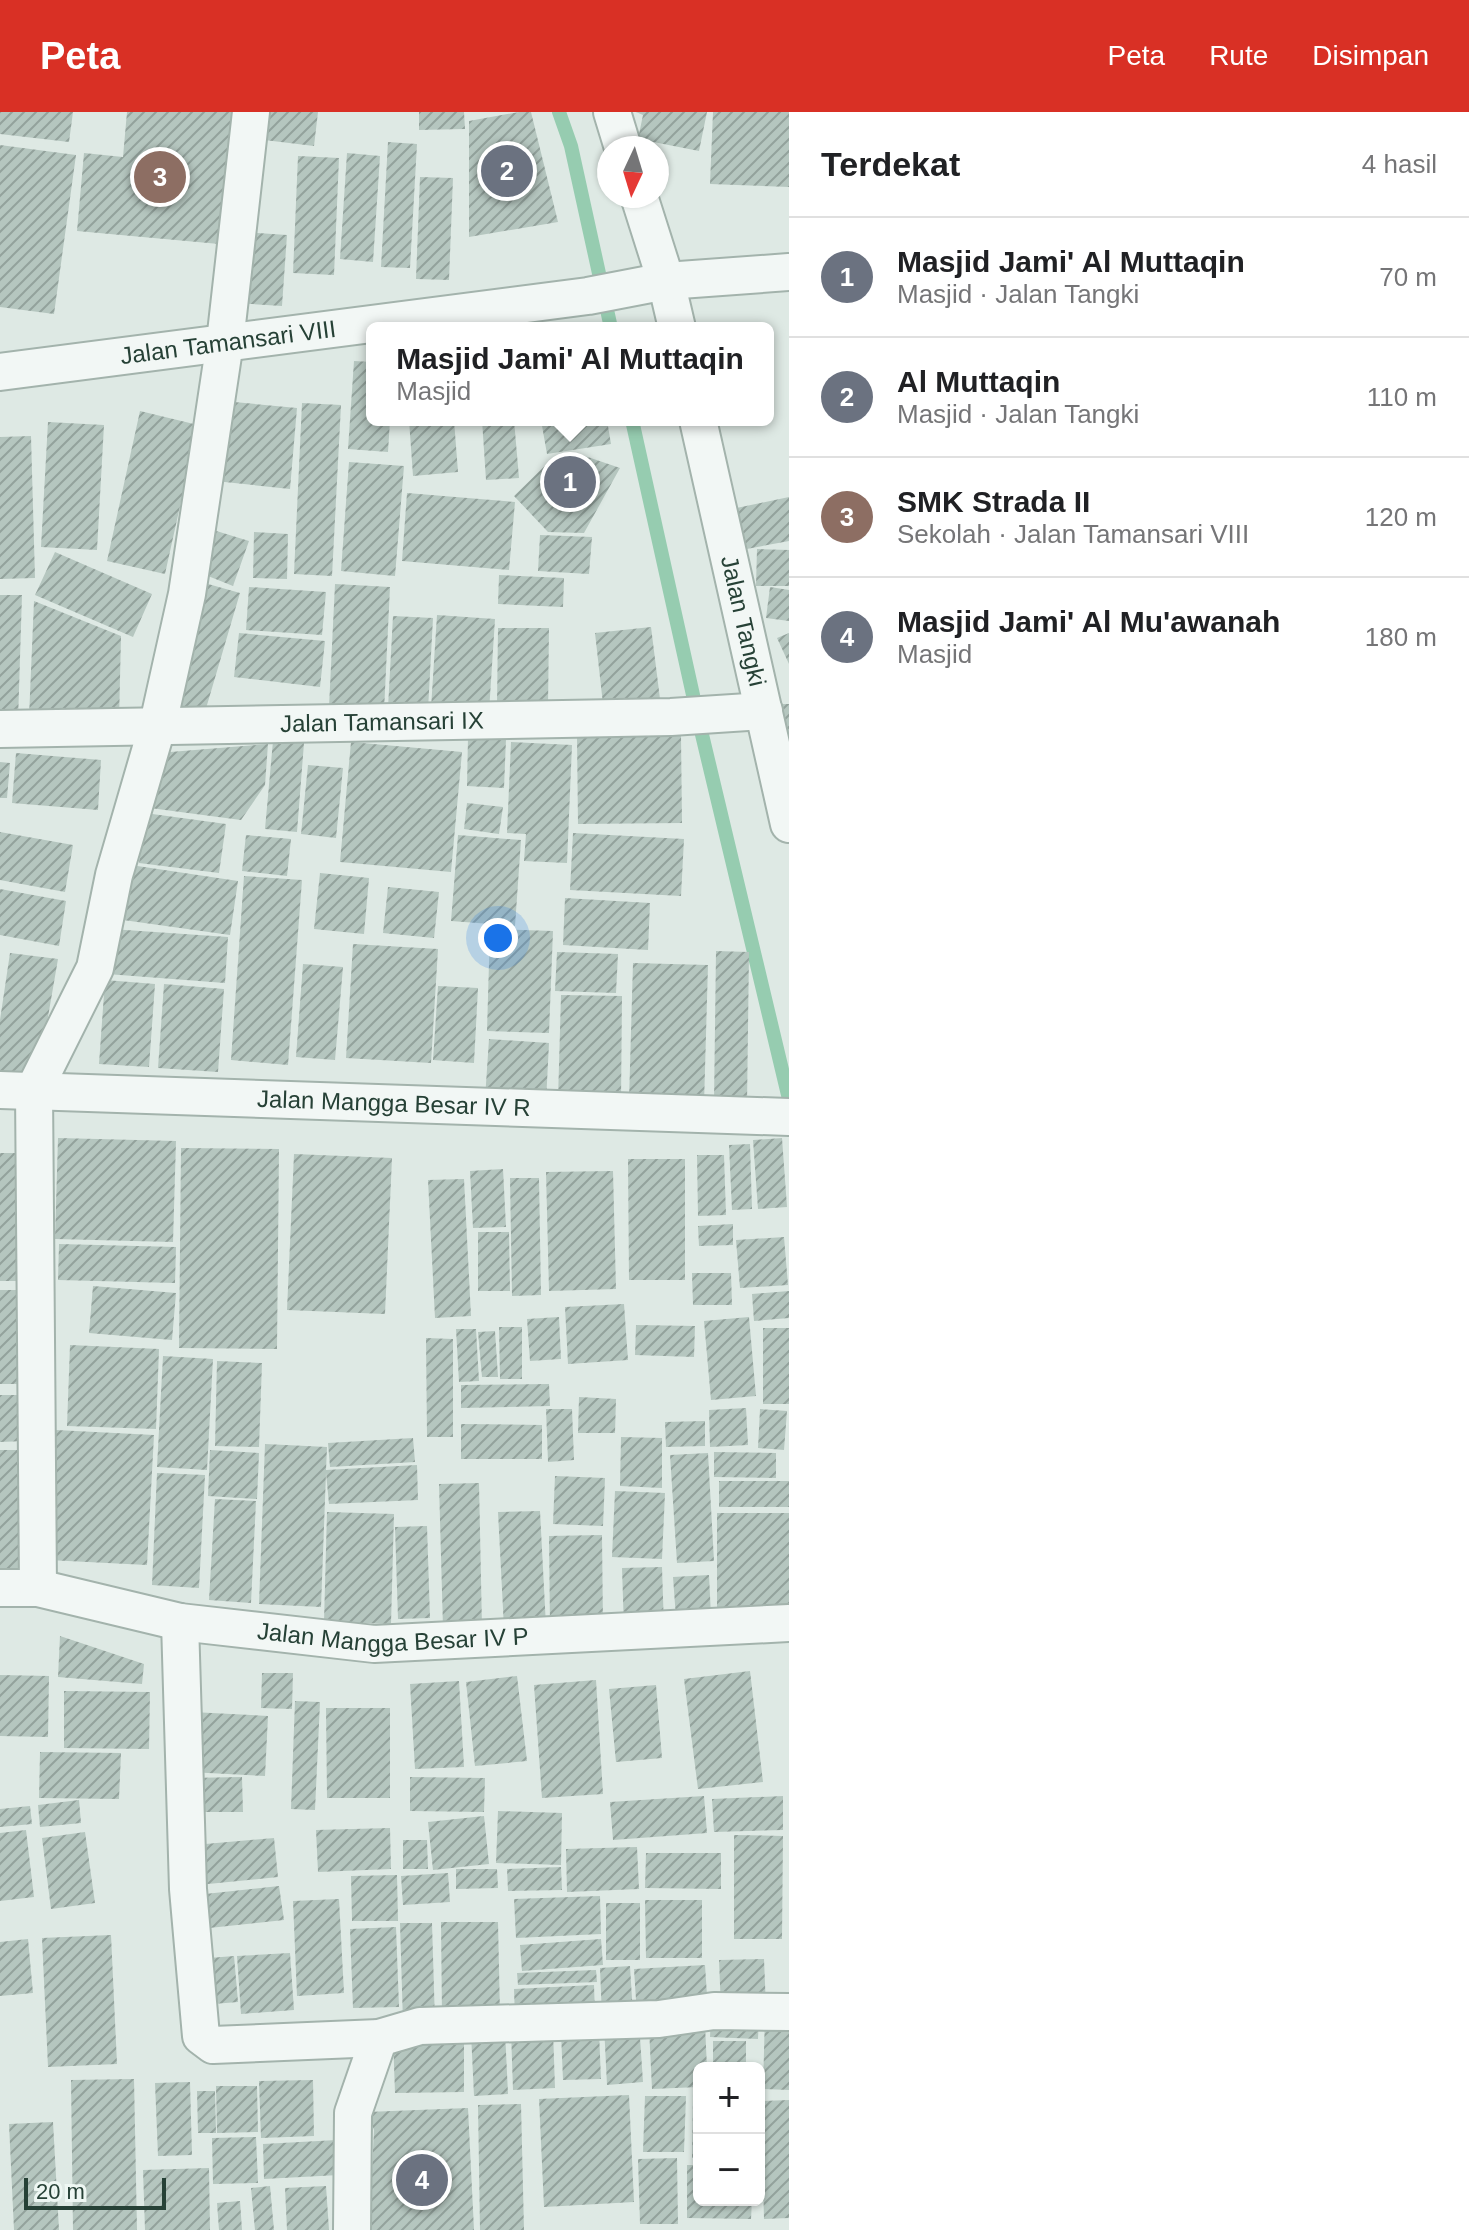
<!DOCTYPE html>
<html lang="id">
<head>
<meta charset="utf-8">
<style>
	:root { --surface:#fff; --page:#f2f2f2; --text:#202124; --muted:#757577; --line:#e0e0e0; --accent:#d93025 }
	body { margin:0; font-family:Arial,sans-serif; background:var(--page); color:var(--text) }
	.controls { position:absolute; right:24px; bottom:24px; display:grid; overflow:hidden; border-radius:12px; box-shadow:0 2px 6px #0004 }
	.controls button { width:72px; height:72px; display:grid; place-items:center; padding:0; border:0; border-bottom:2px solid var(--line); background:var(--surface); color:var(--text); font:40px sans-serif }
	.compass { position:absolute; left:597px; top:24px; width:72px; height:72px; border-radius:50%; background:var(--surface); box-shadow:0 2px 6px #0004; rotate:184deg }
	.scale { position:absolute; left:24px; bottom:20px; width:142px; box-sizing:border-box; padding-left:8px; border:4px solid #264136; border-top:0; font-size:22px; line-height:28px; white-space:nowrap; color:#264136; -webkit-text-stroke:6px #eef7f3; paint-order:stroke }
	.you { position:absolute; left:498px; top:826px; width:28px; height:28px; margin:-20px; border:6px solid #fff; border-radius:50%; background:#1a73e8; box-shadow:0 0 0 12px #1a73e833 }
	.badge { display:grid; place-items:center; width:52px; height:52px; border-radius:50%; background:var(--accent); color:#fff; font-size:26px; font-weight:700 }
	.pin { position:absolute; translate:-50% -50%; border:4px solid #fff; box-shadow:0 2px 8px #0006 }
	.popup { position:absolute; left:366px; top:210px; width:408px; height:104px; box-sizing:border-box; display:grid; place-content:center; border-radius:12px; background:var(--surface); filter:drop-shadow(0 2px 6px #0005); font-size:26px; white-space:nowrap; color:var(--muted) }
	.popup b { font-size:30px; color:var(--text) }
	.popup::after { content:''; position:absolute; left:50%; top:100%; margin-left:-16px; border:16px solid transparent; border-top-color:var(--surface) }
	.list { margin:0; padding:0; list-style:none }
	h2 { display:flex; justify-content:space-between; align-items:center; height:104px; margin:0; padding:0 32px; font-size:34px }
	h2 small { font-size:26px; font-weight:400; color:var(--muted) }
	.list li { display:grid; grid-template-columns:52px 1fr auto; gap:24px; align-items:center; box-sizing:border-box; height:120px; padding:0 32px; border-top:2px solid var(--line) }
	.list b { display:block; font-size:30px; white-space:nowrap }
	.list p { margin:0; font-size:26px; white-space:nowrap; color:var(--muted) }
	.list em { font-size:26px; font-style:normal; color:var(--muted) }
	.map { position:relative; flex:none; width:789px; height:2118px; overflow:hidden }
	header { display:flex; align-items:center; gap:48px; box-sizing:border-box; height:112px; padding:0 40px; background:var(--accent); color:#fff }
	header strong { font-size:38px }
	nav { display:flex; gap:44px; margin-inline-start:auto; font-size:28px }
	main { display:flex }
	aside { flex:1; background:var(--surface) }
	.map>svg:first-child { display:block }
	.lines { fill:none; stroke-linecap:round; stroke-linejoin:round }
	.stream { stroke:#96ccb0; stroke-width:14 }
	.building { fill:url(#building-hatch) }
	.street-casing { stroke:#a3b3ac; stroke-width:40 }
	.street { stroke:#f2f7f5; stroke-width:36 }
	.labels { text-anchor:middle; stroke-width:7; stroke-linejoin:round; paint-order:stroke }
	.street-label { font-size:24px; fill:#264136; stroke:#eef7f3 }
</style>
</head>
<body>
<header>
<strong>Peta</strong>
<nav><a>Peta</a><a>Rute</a><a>Disimpan</a></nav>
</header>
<main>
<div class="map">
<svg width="789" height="2118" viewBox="0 0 789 2118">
	<defs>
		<pattern id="building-hatch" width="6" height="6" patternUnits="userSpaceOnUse" patternTransform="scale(2)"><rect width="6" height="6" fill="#b5c6bf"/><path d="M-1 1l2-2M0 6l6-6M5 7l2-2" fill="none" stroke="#93a29c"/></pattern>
	</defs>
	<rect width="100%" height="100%" fill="#dee9e4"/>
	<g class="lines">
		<path class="stream" d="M559,0l12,34 40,182
			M632,308l67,302 90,377"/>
	</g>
	<path class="building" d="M0,0h73l-4,30 -69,-8z
		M127,0h118l-15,133 -153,-14 7,-78 39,4z
		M259,0h59l-4,34 -58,-7z
		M419,0h45l1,17 -46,1z
		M519,0h12l27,110 -89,15v-116z
		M636,0h71l-8,39 -61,-12 5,-24z
		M713,0h76v75l-79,-3z
		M388,30l29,2 -7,124 -29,-1z
		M0,33l76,10 -22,159 -54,-7z
		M347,41l33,3 -7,106 -33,-3z
		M298,44l41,2 -5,117 -41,-2z
		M420,65l33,1 -4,102 -33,-1z
		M241,120l46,3 -5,71 -46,-3z
		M354,249l18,1v58h18l-2,32 -40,-3z
		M223,289l74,7 -7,81 -75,-8z
		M302,291l39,2 -9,171 -38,-2z
		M140,299l58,14 -33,149 -58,-13z
		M409,308h45l4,52 -45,4z
		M482,308h32l5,58 -33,2z
		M541,308h66l4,24 -64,10z
		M48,310l56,3 -7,125 -56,-3z
		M31,324l4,142 -35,1v-142z
		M579,342l41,14 -36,65 -36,-1 -34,-36 40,-39z
		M349,350l55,4 -9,110 -54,-5z
		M407,381l108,9 -6,68 -107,-9z
		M789,385v44l-53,10 -9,-41z
		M210,417l39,12 -16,45 -35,-14z
		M254,420l34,2 -1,45 -34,-1z
		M540,423l52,2 -3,37 -51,-3z
		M757,437l32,1v36h-33z
		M55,440l97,42 -19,43 -98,-42z
		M499,463l65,3 -1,29 -65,-3z
		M201,470l39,11 -38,129 -35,-13z
		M335,472l55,3 -6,124 -55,-4z
		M249,475l77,5 -4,43 -76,-5z
		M770,475l19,3v31l-23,-3z
		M0,483h22l-4,126 -18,-1z
		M34,489l87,35 -2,85 -90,-4z
		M437,503l58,4 -6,93 -58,-4z
		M393,504l40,2 -5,92 -40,-2z
		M651,515l10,80 -57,6 -9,-80z
		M498,516h51l-1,78 -51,-1z
		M239,521l86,8 -5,46 -86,-10z
		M789,521v31l-12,-26z
		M774,592h15v42z
		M681,624l1,87 -104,1 -1,-87z
		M468,625l38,2 -2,49 -37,-2z
		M273,629l31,2 -7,89 -32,-3z
		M351,630l111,10 -11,120 -111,-10z
		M511,630l61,3 -5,118 -43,-2 2,-27 -19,-1z
		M268,632l-3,41 -24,35 -91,-12 8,-55z
		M16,641l85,7 -3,50 -86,-7z
		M0,650l10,1 -3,35h-7z
		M308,653l35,3 -7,70 -35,-4z
		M467,691l36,4 -4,27 -35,-5z
		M145,701l81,11 -7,49 -80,-10z
		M0,720l73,13 -8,47 -65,-12z
		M573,721l111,6 -3,57 -111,-6z
		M246,723l45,4 -4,37 -45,-5z
		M458,723l63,5 -6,86 -64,-5z
		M124,752l114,17 -8,54 -114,-16z
		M320,761l49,5 -5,56 -50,-5z
		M244,764l58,4 -14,185 -57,-5z
		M388,775l51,5 -5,46 -51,-5z
		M0,777l66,12 -7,45 -59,-11z
		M565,786l85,5 -2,47 -85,-5z
		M111,817l117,8 -3,46 -118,-9z
		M490,817l63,2 -4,102 -62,-2z
		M353,832l85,5 -7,114 -85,-5z
		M716,839l33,1 -2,152 -33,-1z
		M557,840l61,2 -2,39 -61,-2z
		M10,841l48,6 -20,116 -38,-1v-54z
		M633,851l75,2 -4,139 -75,-3z
		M303,852l40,3 -8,93 -39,-3z
		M105,868l50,4 -6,83 -50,-3z
		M164,872l60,5 -6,83 -60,-4z
		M438,874l40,2 -4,75 -41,-3z
		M561,883l61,1 -1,105 -63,-1z
		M489,927l60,4 -3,59 -61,-3z
		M58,1026l118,3 -3,101 -118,-3z
		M782,1026l5,69 -29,2 -5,-69z
		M750,1032l2,65 -20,1 -3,-65z
		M181,1036l98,1 -2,200 -98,-1z
		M0,1041h30v128h-30z
		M294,1042l98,4 -7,156 -98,-4z
		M697,1043h27l2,60 -28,1z
		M628,1047h57v121h-56z
		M503,1057l3,58 -33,1 -3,-57z
		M613,1059l3,118 -67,2 -3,-119z
		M510,1066h29l2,117 -29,1z
		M464,1067l7,137 -36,2 -7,-138z
		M733,1112v21l-34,1 -1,-20z
		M478,1120h31l1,59h-32z
		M784,1125l4,48 -48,3 -4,-48z
		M59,1132l117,3 -1,36 -117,-3z
		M692,1161h39l1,32h-39z
		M93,1174l83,7 -4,47 -83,-7z
		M0,1178h26v94h-26z
		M789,1179v27l-35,3 -2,-27z
		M624,1192l4,56 -60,4 -3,-57z
		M559,1205l2,42 -31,2 -3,-42z
		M749,1205l7,79 -45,4 -7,-79z
		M636,1213l59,1 -1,31 -59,-2z
		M499,1215h23v52h-22z
		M763,1216h26v76h-26z
		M456,1217h20l3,52 -20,1z
		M495,1219l3,46h-16l-4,-45z
		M426,1226l27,1v98h-26z
		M70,1233l89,4 -3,80 -89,-3z
		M163,1244l50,3 -6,111 -50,-3z
		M217,1249l45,2 -3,84 -44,-1z
		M549,1272l1,22 -89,2v-23z
		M0,1283h25l1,46 -26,1z
		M579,1285l37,2 -1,34h-37z
		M746,1296l2,37 -38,2 -1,-37z
		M546,1297h26l2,51 -26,2z
		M760,1297l27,2 -3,39 -26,-2z
		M705,1309v25l-39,1 -1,-25z
		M461,1312l81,1v34h-81z
		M56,1318l98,5 -7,130 -99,-5z
		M621,1325l41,1v50l-42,-2z
		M413,1326l2,24 -85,5 -2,-24z
		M265,1332l62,3 -1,23 91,-5 1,35 -89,4 -3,-31 -5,134 -62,-3z
		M0,1338h28l2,119h-30z
		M210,1338l49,3 -2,46 -49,-3z
		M714,1340l62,1v25l-62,-1z
		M708,1341l6,108 -37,2 -7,-108z
		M157,1361l48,2 -6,113 -47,-3z
		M555,1364l50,2 -2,48 -50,-2z
		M719,1369h70v26h-70z
		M479,1371l3,144 -39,1 -4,-144z
		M615,1379l50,2 -3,66 -50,-2z
		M215,1387l41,2 -5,102 -42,-3z
		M540,1399l6,115 -42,2 -6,-116z
		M327,1400l67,2 -3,110 -67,-2z
		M717,1401h72v100h-72z
		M427,1414l3,92 -32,1 -3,-92z
		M602,1423l1,91 -53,1 -1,-91z
		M662,1455l2,61 -40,1 -2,-61z
		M709,1463l2,41 -35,2 -3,-41z
		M60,1524l84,28 -2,20 -84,-7z
		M750,1559l13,111 -65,7 -14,-110z
		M262,1561h31l-1,36 -31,-1z
		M0,1563l49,1 -1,61 -48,-1z
		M517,1564l10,85 -52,5 -9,-84z
		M596,1568l7,114 -61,4 -8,-113z
		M459,1569l5,86 -49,2 -5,-85z
		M656,1573l6,73 -46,4 -7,-73z
		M64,1579l86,1 -1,57 -85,-1z
		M295,1589l25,1 -5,108 -24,-1z
		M326,1596h64v90h-63z
		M192,1600l76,4 -3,60 -76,-4z
		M40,1640l81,1 -2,46 -80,-1z
		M242,1665l1,35h-55l-1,-34z
		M410,1665l75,1 -1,34 -74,-1z
		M704,1684l3,37 -94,7 -3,-38z
		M783,1684v34l-69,2 -2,-33z
		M79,1688l2,23 -41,4 -2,-22z
		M30,1694l2,18 -32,3v-18z
		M498,1699l64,2 -1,52 -65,-2z
		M484,1704l5,48 -56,6 -5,-48z
		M390,1716l1,41 -73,3 -2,-42z
		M26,1718l8,67 -34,4v-68z
		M85,1720l10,71 -44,6 -9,-71z
		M734,1723l49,1 -1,103h-48z
		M274,1726l4,39 -80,8 -4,-40z
		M403,1728h24l1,29h-25z
		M637,1735l2,42 -72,3 -1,-43z
		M646,1741h75v36l-76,-1z
		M561,1755l1,23 -54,1 -1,-22z
		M456,1757h41l1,19 -42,1z
		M448,1761l2,29 -47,3 -2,-29z
		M397,1763l1,46h-46l-1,-45z
		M279,1774l5,34 -84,9 -4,-34z
		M600,1784l1,38 -85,4 -2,-39z
		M339,1787l5,94 -47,3 -4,-95z
		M645,1788h57v58h-56z
		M606,1791h34v57h-34z
		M441,1810h57l2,93 -58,1z
		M400,1811h32l3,99 -32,1z
		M396,1815l3,80 -46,1 -3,-79z
		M111,1823l6,129 -69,3 -6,-129z
		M28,1827l5,54 -33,3v-54z
		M601,1827l2,26 -81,6 -2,-26z
		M290,1841l4,57 -53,4 -4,-58z
		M234,1844l4,46 -37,3 -4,-46z
		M764,1847l2,49 -45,1 -2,-49z
		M705,1853l3,46 -71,4 -3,-46z
		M630,1854l3,49 -31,2 -2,-49z
		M596,1858l1,12 -79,3 -1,-12z
		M594,1873l1,30 -80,3 -1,-29z
		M765,1902l24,1v75l-26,-1z
		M711,1903l48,1 -1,23 -48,-2z
		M639,1911l4,59 -36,3 -3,-60z
		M705,1913l2,43h-8v19l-47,2 -3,-61z
		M553,1918l2,58 -42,2 -2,-59z
		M505,1919l3,63 -34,2 -3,-63z
		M599,1920l2,47 -38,1 -2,-47z
		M464,1923v57l-69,1 -2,-56z
		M713,1929h33v27h-33z
		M134,1967l3,151h-64l-2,-150z
		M313,1968l1,56 -53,2 -2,-57z
		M190,1970l2,73 -34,1 -3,-73z
		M216,1974h41l1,46 -41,1z
		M197,1979h18l1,42h-18z
		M693,1980h6v66h-7z
		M629,1983l5,107 -90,5 -5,-108z
		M645,1984h41l-2,56h-41z
		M789,1988v118l-25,1 -3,-118z
		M521,1992l3,126h-44l-2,-125z
		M468,1996l6,122h-105l5,-100 -7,-18z
		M53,2010l6,108h-45l-5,-106z
		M256,2025l2,46 -45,1 -1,-46z
		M337,2028l2,35 -75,4 -1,-35z
		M677,2046l1,66h-38l-2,-65z
		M687,2053h12v35h53l-1,19 -64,-1z
		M209,2056l1,62h-65l-2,-60z
		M270,2074l4,44h-19l-4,-42z
		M326,2074l3,44h-42l-2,-42z
		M240,2089l2,29h-23l-2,-27z"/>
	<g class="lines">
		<g class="street-casing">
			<g id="street">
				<path d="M612,0l11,36"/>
				<path d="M639,84l27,85 11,47"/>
				<path id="s1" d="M0,260l588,-76 78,-15 123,-9"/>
				<path id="s2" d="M698,308l91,404"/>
				<path id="s3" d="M0,617l671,-12 93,-6"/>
				<path id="s4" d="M0,978l789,27"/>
				<path id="s5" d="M0,1476h38l142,34 194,22 415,-21"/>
				<path d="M38,1476l-4,-498 61,-122 19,-93 44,-151 29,-130 38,-252 26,-230"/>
				<path d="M180,1510l8,267 13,147 12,9 166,-7 41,-12 239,-7 55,-8 75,1"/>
				<path d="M352,2118l1,-117 26,-75"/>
			</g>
		</g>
		<use href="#street" class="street"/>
	</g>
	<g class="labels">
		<g class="street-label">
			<text dy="8" stroke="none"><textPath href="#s1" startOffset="230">Jalan Tamansari VIII</textPath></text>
			<text dy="8" stroke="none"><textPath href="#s2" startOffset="206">Jalan Tangki</textPath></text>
			<text dy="8" stroke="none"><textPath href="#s3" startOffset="382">Jalan Tamansari IX</textPath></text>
			<text dy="8" stroke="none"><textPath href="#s4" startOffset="394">Jalan Mangga Besar IV R</textPath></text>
			<text dy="8" stroke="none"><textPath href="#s5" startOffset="398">Jalan Mangga Besar IV P</textPath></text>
		</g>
	</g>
</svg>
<div class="controls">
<button>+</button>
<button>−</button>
</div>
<svg class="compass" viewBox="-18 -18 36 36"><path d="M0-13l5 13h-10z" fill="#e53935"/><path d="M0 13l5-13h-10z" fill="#757577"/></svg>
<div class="scale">20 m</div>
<div class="you"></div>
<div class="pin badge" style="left:570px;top:370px;background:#6b7280">1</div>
<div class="popup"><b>Masjid Jami' Al Muttaqin</b>Masjid</div>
<div class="pin badge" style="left:507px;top:59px;background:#6b7280">2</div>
<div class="pin badge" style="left:160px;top:65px;background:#8d6e63">3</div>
<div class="pin badge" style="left:422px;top:2068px;background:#6b7280">4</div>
</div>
<aside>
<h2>Terdekat<small>4 hasil</small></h2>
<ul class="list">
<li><span class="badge" style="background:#6b7280">1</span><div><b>Masjid Jami' Al Muttaqin</b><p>Masjid · Jalan Tangki</p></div><em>70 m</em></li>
<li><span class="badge" style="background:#6b7280">2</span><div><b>Al Muttaqin</b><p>Masjid · Jalan Tangki</p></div><em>110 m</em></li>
<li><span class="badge" style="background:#8d6e63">3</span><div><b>SMK Strada II</b><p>Sekolah · Jalan Tamansari VIII</p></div><em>120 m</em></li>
<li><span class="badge" style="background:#6b7280">4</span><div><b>Masjid Jami' Al Mu'awanah</b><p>Masjid</p></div><em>180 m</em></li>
</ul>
</aside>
</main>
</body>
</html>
